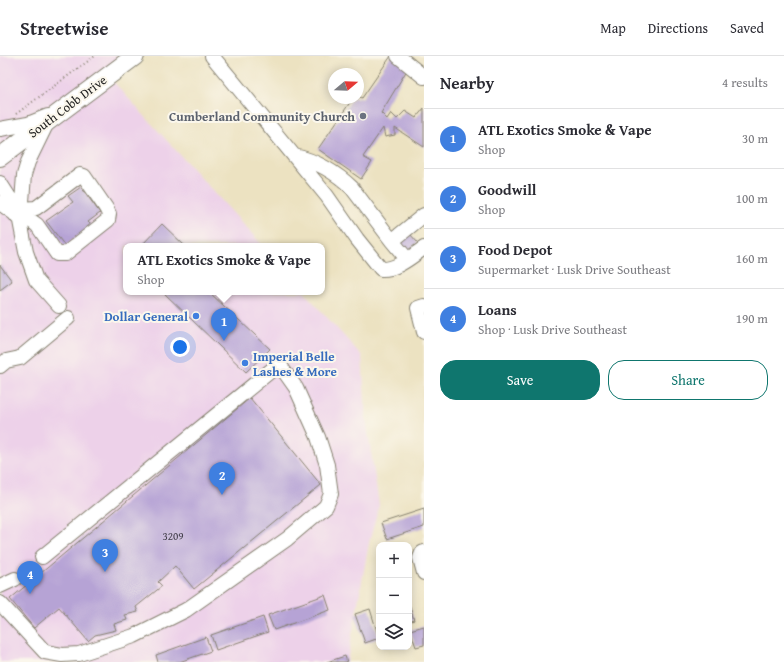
<!DOCTYPE html>
<html lang="en">
<head>
<meta charset="utf-8">
<style>
	:root { --surface:#fff; --page:#f2f2f3; --text:#2b2b33; --muted:#7c7c81; --line:#e1e1e2; --accent:#0f766e }
	body { margin:0; font-family:"Gentium Book Plus",serif; background:var(--page); color:var(--text) }
	.controls { position:absolute; right:12px; bottom:12px; display:grid; overflow:hidden; border-radius:8px; box-shadow:0 2px 10px #0003 }
	.controls button { width:36px; height:36px; display:grid; place-items:center; padding:0; border:0; border-bottom:1px solid var(--line); background:var(--surface); color:var(--text); font:20px sans-serif }
	.compass { position:absolute; left:328px; top:12px; width:36px; height:36px; border-radius:50%; background:var(--surface); box-shadow:0 2px 10px #0003; rotate:71deg }
	.you { position:absolute; left:180px; top:291px; width:14px; height:14px; margin:-10px; border:3px solid #fff; border-radius:50%; background:#1a73e8; box-shadow:0 0 0 6px #1a73e833 }
	.badge { display:grid; place-items:center; width:26px; height:26px; border-radius:50%; background:var(--accent); color:#fff; font-size:13px; font-weight:700 }
	.pin { position:absolute; translate:-50% -33px; filter:drop-shadow(0 1px 2px #0008) }
	.pin::after { content:''; position:absolute; top:21px; width:14px; height:12px; background:inherit; clip-path:polygon(0 0,100% 0,50% 100%) }
	.popup { position:absolute; left:123px; top:187px; width:202px; height:52px; box-sizing:border-box; display:grid; place-content:center; border-radius:8px; background:var(--surface); filter:drop-shadow(0 1px 3px #0005); font-size:13px; white-space:nowrap; color:var(--muted) }
	.popup b { font-size:15px; color:var(--text) }
	.popup::after { content:''; position:absolute; left:50%; top:100%; margin-left:-8px; border:8px solid transparent; border-top-color:var(--surface) }
	.list { margin:0; padding:0; list-style:none }
	h2 { display:flex; justify-content:space-between; align-items:center; height:52px; margin:0; padding:0 16px; font-size:17px }
	h2 small { font-size:13px; font-weight:400; color:var(--muted) }
	.list li { display:grid; grid-template-columns:26px 1fr auto; gap:12px; align-items:center; box-sizing:border-box; height:60px; padding:0 16px; border-top:1px solid var(--line) }
	.list b { display:block; font-size:15px; white-space:nowrap }
	.list p { margin:0; font-size:13px; white-space:nowrap; color:var(--muted) }
	.list em { font-size:13px; font-style:normal; color:var(--muted) }
	.actions { display:flex; gap:8px; padding:12px 16px }
	.actions a { flex:1; padding:9px 0; border:1px solid var(--accent); border-radius:16px; text-align:center; font-size:14px; color:var(--accent) }
	.actions .main { background:var(--accent); color:#fff }
	.icon { flex:none; width:22px; height:22px; fill:none; stroke:currentColor; stroke-width:2; stroke-linecap:round; stroke-linejoin:round }
	.map { position:relative; flex:none; width:424px; height:606px; overflow:hidden }
	header { display:flex; align-items:center; gap:24px; box-sizing:border-box; height:56px; padding:0 20px; background:var(--surface); border-bottom:1px solid var(--line) }
	header strong { font-size:19px }
	nav { display:flex; gap:22px; margin-inline-start:auto; font-size:14px }
	main { display:flex }
	aside { flex:1; background:var(--surface) }
	.map>svg:first-child { display:block }
	.built { fill:#edd1e9 }
	.building { fill:#b6a3d5 }
	.lines { fill:none; stroke-linecap:round; stroke-linejoin:round }
	.minor-casing { stroke:#847f6e; stroke-width:16 }
	.major-casing { stroke:#847f6e; stroke-width:20 }
	.path { stroke:#847f6e; stroke-width:2; stroke-dasharray:1 3; stroke-linecap:butt }
	.minor { stroke:#fff; stroke-width:14 }
	.major { stroke:#fff; stroke-width:18 }
	.worship-dot { fill:#6b7280; stroke:#fbf7ec; stroke-width:1.5 }
	.shop-dot { fill:#3f7fe0; stroke:#fbf7ec; stroke-width:1.5 }
	.labels { text-anchor:middle; stroke-width:4; stroke-linejoin:round; paint-order:stroke }
	.number-label { font-size:11px; fill:#423e4a }
	.street-label { font-size:13px; fill:#1c1c1c; stroke:#fbf7ec }
	.worship-label { font-size:13px; font-weight:bold; fill:#5b616d; stroke:#fbf7ec; text-anchor:end }
	.shop-label { font-size:13px; font-weight:bold; fill:#366cbe; stroke:#fbf7ec; text-anchor:end }
</style>
</head>
<body>
<header>
<strong>Streetwise</strong>
<nav><a>Map</a><a>Directions</a><a>Saved</a></nav>
</header>
<main>
<div class="map">
<svg width="424" height="606" viewBox="0 0 424 606">
	<rect width="100%" height="100%" fill="#fbf7ec"/>
	<filter id="ink" filterUnits="userSpaceOnUse"><feTurbulence type="fractalNoise" baseFrequency=".025" numOctaves="2"/><feDisplacementMap in="SourceGraphic" scale="8" xChannelSelector="R" yChannelSelector="G"/><feConvolveMatrix kernelMatrix="1 2 1 2 8 2 1 2 1" color-interpolation-filters="sRGB"/></filter>
	<filter id="wash" filterUnits="userSpaceOnUse"><feTurbulence type="fractalNoise" baseFrequency=".012" numOctaves="4" result="noise"/><feDisplacementMap in="SourceGraphic" scale="16" xChannelSelector="R" yChannelSelector="G"/><feGaussianBlur stdDeviation="0.9" result="paint"/><feColorMatrix in="noise" values="0 0 0 0 0 0 0 0 0 0 0 0 0 0 0 0 0 1.4 0 .05"/><feComposite in="paint" operator="in"/></filter>
	<g filter="url(#wash)">
		<rect width="100%" height="100%" fill="#ece2c1"/>
		<path class="built" d="M0,0h140l-30,22 153,168h-137v46h178l58,64 4,63 13,86 -10,38 -22,119h-347z"/>
		<g id="blocks">
			<path class="building" d="M391,0h5l14,9 -29,48 6,6 4,-6 6,6 8,-8 11,7 8,-10v39l-29,-19v7l-10,2 -2,-9 -20,29 9,5 -11,17 -43,-30 35,-51h5v-2l4,2z
				M81,131l19,26 -12,9 4,4 -27,20 -19,-25 27,-19 -5,-6z
				M162,168l23,22h-44z
				M410,178l8,9 -10,9 -8,-10z
				M0,209l12,16 -12,9z
				M163,236h46l61,57 -24,23z
				M250,342l71,87 -127,104 -19,-23 -17,16 4,4 -26,21 2,5 -13,3 2,5 -13,4 2,6 -21,5 -7,6 -29,-34 -25,21 -24,-29z
				M424,453v18l-37,12 -6,-16z
				M325,539l5,15 -56,20 -6,-15z
				M409,548l5,16 -5,2z
				M370,553l9,29 -14,5 -10,-29z
				M263,561l5,15 -52,18 -5,-15z
				M424,570v19l-8,2 -6,-17z
				M206,581l5,14 -32,11h-21l-2,-7z
				M345,600l2,6h-20z"/>
		</g>
	</g>
	<g filter="url(#ink)">
		<use href="#blocks" fill-opacity="0" stroke="#847f6e" stroke-width="1"/>
		<g class="lines">
			<g class="minor-casing">
				<path id="minor" d="M212,0l115,140 30,43 24,30c16,1 31,-13 43,-21
					M398,0l26,21
					M0,73l28,-5 20,-8
					M294,100c21,4 43,17 58,32l40,53 15,18
					M0,127l18,28 8,41 10,28 23,26
					M0,147l14,10 4,5
					M21,153l15,-1 44,-33 4,1 22,32 3,6 -1,6 -43,34h-8l-20,-29 -7,-5 -9,1
					M21,159l3,-40 4,-13 19,-39
					M392,185l32,-26
					M424,250l-6,2 6,24
					M0,310l6,-5 14,-3 48,-40
					M424,496l-2,1 -2,5 4,15
					M0,530l15,-7
					M0,547l45,49 17,3 17,-1 55,-18 52,-26 101,-71 39,-33 5,-12 -4,-29 -9,-28 -22,-49 -17,-24 -237,193"/>
			</g>
			<g class="major-casing">
				<path id="major" d="M0,101l135,-101"/>
			</g>
			<path class="path" d="M16,58l79,-58"/>
			<use href="#minor" class="minor"/>
			<use href="#major" class="major"/>
		</g>
	</g>
	<circle class="worship-dot" cx="363" cy="60" r="4"/>
	<g class="shop-dot">
		<circle cx="196" cy="260" r="4"/>
		<circle cx="245" cy="307" r="4"/>
	</g>
	<g class="labels">
		<g class="number-label">
			<text x="173" y="484">3209</text>
		</g>
		<g class="street-label">
			<text transform="translate(67 50) rotate(-37)" y="5">South Cobb Drive</text>
		</g>
		<g class="worship-label">
			<text x="355" y="65">Cumberland Community Church</text>
		</g>
		<g class="shop-label">
			<text x="188" y="265">Dollar General</text>
			<text x="253" y="305" text-anchor="start">Imperial Belle<tspan x="253" dy="15">Lashes &amp; More</tspan></text>
		</g>
	</g>
</svg>
<div class="controls">
<button>+</button>
<button>−</button>
<button><svg class="icon" aria-label="layers" viewBox="0 0 24 24"><path d="M12 4l9 5-9 5-9-5zM3 14l9 5 9-5"/></svg></button>
</div>
<svg class="compass" viewBox="-18 -18 36 36"><path d="M0-13l5 13h-10z" fill="#e53935"/><path d="M0 13l5-13h-10z" fill="#7c7c81"/></svg>
<div class="you"></div>
<div class="pin badge" style="left:224px;top:285px;background:#3f7fe0">1</div>
<div class="popup"><b>ATL Exotics Smoke &amp; Vape</b>Shop</div>
<div class="pin badge" style="left:222px;top:439px;background:#3f7fe0">2</div>
<div class="pin badge" style="left:105px;top:516px;background:#3f7fe0">3</div>
<div class="pin badge" style="left:30px;top:538px;background:#3f7fe0">4</div>
</div>
<aside>
<h2>Nearby<small>4 results</small></h2>
<ul class="list">
<li><span class="badge" style="background:#3f7fe0">1</span><div><b>ATL Exotics Smoke &amp; Vape</b><p>Shop</p></div><em>30 m</em></li>
<li><span class="badge" style="background:#3f7fe0">2</span><div><b>Goodwill</b><p>Shop</p></div><em>100 m</em></li>
<li><span class="badge" style="background:#3f7fe0">3</span><div><b>Food Depot</b><p>Supermarket · Lusk Drive Southeast</p></div><em>160 m</em></li>
<li><span class="badge" style="background:#3f7fe0">4</span><div><b>Loans</b><p>Shop · Lusk Drive Southeast</p></div><em>190 m</em></li>
</ul>
<div class="actions"><a class="main">Save</a><a>Share</a></div>
</aside>
</main>
</body>
</html>
